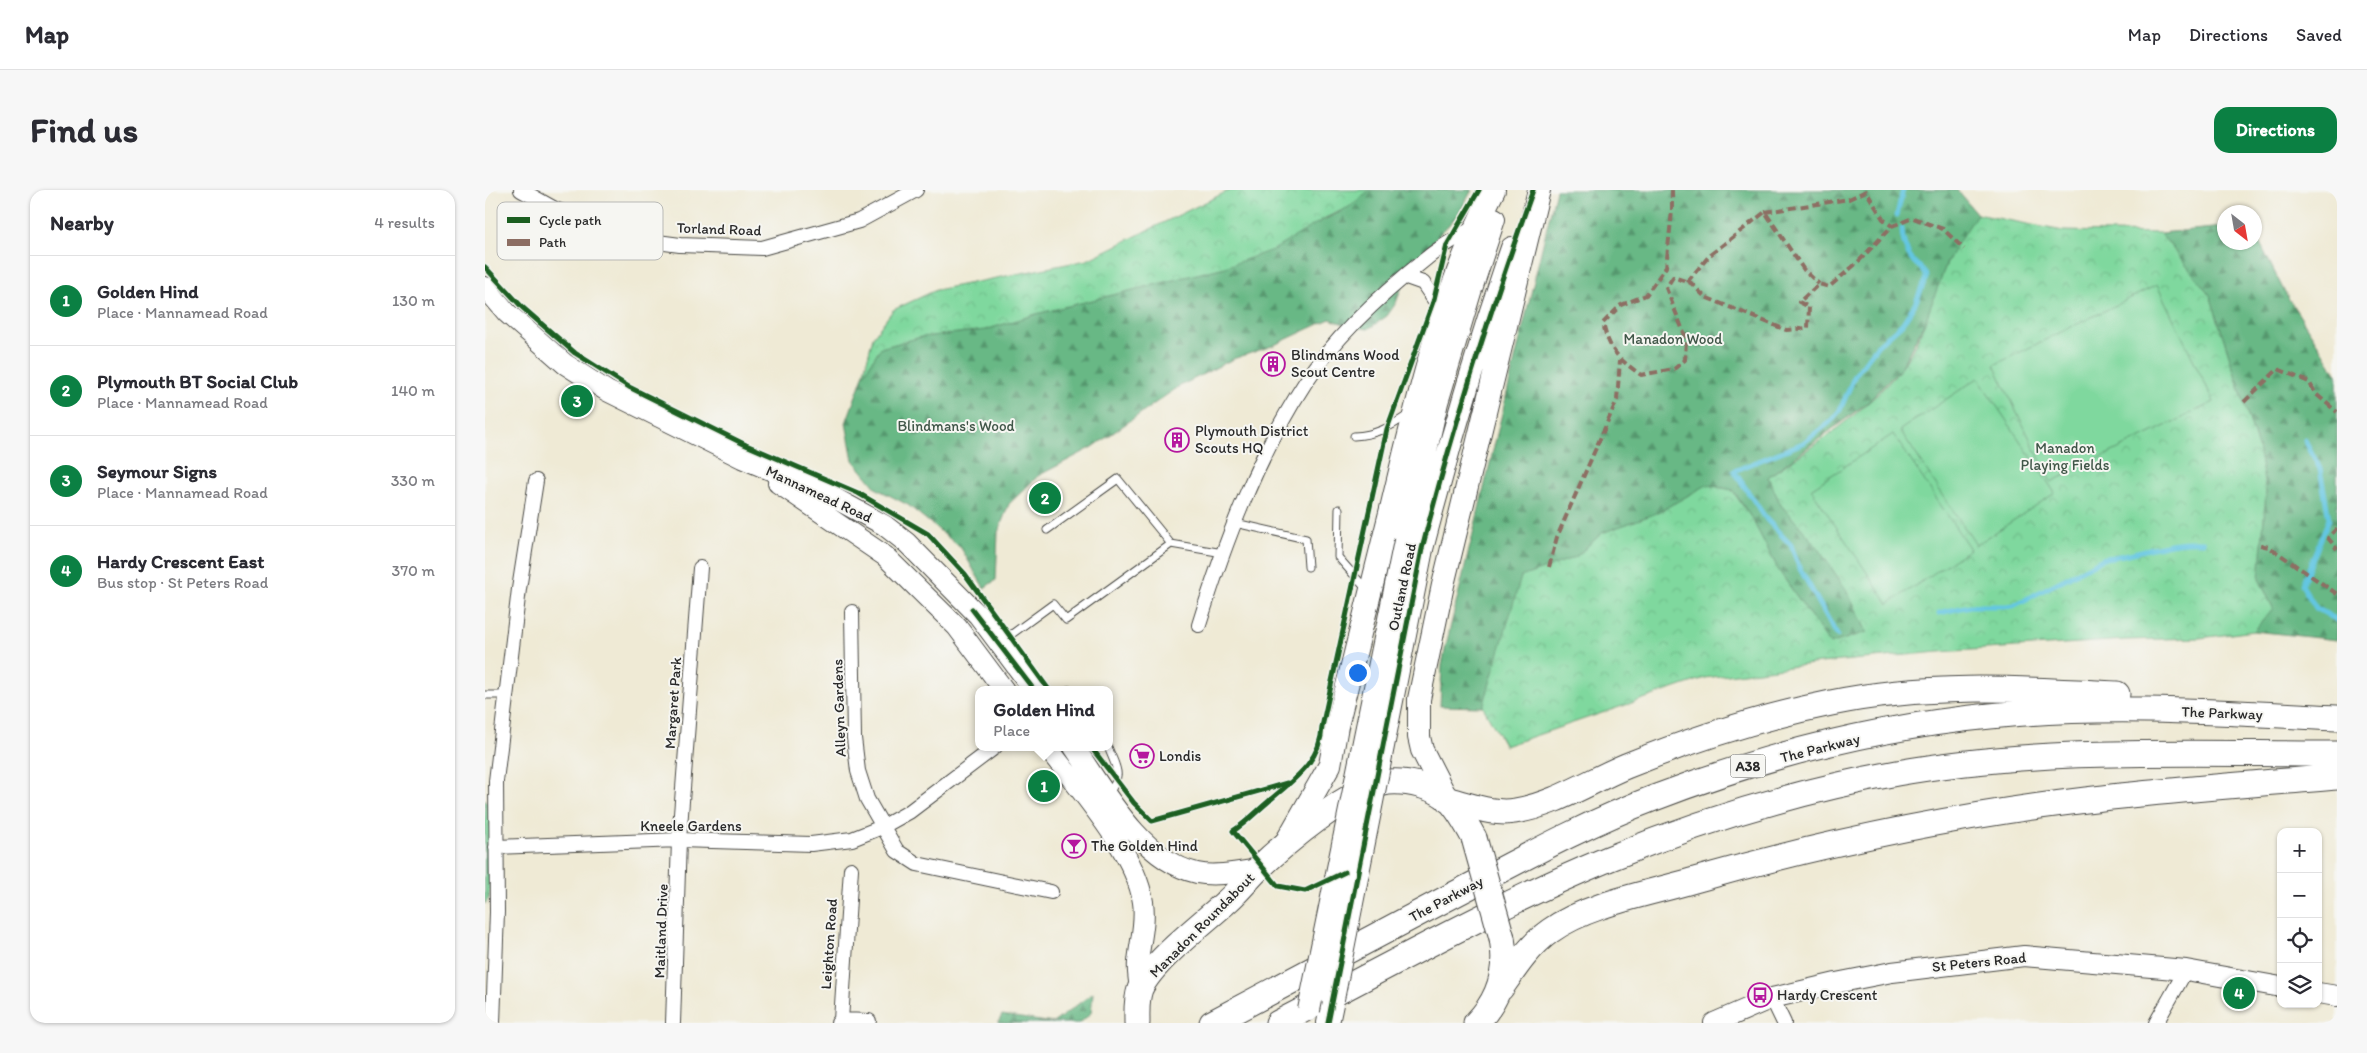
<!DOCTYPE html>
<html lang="en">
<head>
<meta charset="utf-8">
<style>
	:root { --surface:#fff; --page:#f7f7f7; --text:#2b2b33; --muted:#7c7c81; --line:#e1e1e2; --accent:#0b8043 }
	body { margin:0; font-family:Itim,sans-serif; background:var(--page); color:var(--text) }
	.controls { position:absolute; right:15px; bottom:15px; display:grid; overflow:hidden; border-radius:10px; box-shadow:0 1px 4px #0004 }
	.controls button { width:45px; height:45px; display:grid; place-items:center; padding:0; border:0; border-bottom:1px solid var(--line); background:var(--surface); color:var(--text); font:25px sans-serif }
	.compass { position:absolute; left:1732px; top:15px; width:45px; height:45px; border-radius:50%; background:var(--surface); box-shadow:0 1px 4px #0004; rotate:149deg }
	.you { position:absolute; left:872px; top:482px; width:18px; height:18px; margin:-12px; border:4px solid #fff; border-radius:50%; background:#1a73e8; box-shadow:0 0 0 8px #1a73e833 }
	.badge { display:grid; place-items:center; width:32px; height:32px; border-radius:50%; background:var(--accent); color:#fff; font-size:16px; font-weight:700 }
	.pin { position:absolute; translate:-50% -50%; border:2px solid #fff; box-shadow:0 1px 5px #0006 }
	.popup { position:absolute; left:490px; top:496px; width:138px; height:65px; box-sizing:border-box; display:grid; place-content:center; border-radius:10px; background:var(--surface); filter:drop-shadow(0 1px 4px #0005); font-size:16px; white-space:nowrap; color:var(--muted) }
	.popup b { font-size:19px; color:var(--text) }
	.popup::after { content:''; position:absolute; left:50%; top:100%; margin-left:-10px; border:10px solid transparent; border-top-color:var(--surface) }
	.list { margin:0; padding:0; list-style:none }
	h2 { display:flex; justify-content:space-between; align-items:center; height:65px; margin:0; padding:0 20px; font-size:21px }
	h2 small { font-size:16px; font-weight:400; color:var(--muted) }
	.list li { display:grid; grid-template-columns:32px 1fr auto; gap:15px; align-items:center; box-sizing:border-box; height:90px; padding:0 20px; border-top:1px solid var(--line) }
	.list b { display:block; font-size:19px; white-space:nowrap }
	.list p { margin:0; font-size:16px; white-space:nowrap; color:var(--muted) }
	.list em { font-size:16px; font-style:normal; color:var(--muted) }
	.icon { flex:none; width:28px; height:28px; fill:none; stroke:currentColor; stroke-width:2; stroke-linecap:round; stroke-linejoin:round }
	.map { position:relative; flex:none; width:1852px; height:833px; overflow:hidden; border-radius:15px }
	header { display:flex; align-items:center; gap:30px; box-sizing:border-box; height:70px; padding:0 25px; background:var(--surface); border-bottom:1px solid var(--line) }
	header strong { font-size:24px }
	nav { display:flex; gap:28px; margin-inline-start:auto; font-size:18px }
	.intro { display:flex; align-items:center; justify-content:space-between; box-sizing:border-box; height:120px; padding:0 30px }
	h1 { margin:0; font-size:35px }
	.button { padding:12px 22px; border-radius:15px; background:var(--accent); color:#fff; font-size:18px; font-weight:700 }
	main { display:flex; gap:30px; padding:0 30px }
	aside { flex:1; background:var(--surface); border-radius:15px; box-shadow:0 1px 4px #0004 }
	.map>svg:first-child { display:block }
	.forest { fill:url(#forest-firs); stroke:#497258 }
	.park { fill:url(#park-crowns); stroke:#558264 }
	.pitch { fill:#7fd89e; stroke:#558264 }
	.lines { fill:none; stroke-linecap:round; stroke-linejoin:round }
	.stream { stroke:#64c6e2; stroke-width:5 }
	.lane-casing { stroke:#484844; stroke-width:9 }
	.street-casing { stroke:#484844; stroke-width:16 }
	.secondary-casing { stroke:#484844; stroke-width:22 }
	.primary-casing { stroke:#484844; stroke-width:24 }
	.highway-casing { stroke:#484844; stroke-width:27 }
	.lane { stroke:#fff; stroke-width:7 }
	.street { stroke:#fff; stroke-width:14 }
	.secondary { stroke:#fff; stroke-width:20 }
	.primary { stroke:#fff; stroke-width:22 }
	.highway { stroke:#fff; stroke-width:25 }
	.primary-bridge-casing { stroke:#484844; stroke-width:24; stroke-linecap:butt }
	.highway-bridge-casing { stroke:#484844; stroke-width:27; stroke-linecap:butt }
	.primary-bridge { stroke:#fff; stroke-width:22 }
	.highway-bridge { stroke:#fff; stroke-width:25 }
	.quiet { stroke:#8d6e63; stroke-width:4; stroke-dasharray:8 4; stroke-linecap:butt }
	.cycleway-casing { stroke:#f6f6f2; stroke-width:8 }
	.cycleway { stroke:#1b5e20; stroke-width:5 }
	.labels { text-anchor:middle; stroke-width:4; stroke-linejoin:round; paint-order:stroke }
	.shield { fill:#f6f6f2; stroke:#686867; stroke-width:1 }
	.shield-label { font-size:14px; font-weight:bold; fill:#2b2b2b }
	.street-label { font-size:15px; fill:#2b2b2b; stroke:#f6f6f2 }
	.park-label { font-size:15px; fill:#405648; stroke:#f6f6f2 }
	.poi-label { font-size:15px; fill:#2b2b2b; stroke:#f6f6f2; text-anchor:start }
	.key { fill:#f6f6f2; stroke:#b9b9b6; stroke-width:1 }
	.key-label { font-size:14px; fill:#2b2b2b }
</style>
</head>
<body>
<header>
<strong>Map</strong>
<nav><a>Map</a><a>Directions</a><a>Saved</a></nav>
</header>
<div class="intro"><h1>Find us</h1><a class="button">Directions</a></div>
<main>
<aside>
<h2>Nearby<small>4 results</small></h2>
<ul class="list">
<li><span class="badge">1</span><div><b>Golden Hind</b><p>Place · Mannamead Road</p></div><em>130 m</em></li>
<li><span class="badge">2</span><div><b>Plymouth BT Social Club</b><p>Place · Mannamead Road</p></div><em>140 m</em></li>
<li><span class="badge">3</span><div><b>Seymour Signs</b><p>Place · Mannamead Road</p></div><em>330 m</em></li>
<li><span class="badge">4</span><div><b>Hardy Crescent East</b><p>Bus stop · St Peters Road</p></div><em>370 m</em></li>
</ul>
</aside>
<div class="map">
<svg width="1852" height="833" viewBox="0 0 1852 833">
	<defs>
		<pattern id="forest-firs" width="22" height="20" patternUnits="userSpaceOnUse" patternTransform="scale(1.25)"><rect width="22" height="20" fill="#67b885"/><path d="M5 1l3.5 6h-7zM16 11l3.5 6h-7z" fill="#55966d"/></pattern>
		<pattern id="park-crowns" width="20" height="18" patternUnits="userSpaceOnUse" patternTransform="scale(1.25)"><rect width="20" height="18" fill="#7fd89e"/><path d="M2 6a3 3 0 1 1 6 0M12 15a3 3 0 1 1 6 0" fill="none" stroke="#6eba88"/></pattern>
	</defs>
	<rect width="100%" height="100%" fill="#f6f6f2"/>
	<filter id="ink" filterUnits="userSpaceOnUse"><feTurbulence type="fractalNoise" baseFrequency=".02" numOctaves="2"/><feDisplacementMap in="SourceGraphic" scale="10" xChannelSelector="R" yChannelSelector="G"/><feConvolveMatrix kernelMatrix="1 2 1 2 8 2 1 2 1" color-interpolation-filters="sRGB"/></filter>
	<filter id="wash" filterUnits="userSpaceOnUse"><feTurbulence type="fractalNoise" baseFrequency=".0096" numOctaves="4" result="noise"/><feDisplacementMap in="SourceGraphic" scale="20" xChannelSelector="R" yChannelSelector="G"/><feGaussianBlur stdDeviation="1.12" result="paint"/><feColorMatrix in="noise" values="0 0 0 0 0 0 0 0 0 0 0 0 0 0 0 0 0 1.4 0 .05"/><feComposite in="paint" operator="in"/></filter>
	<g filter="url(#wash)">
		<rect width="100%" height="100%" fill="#efead5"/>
		<path class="forest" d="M885,0h102l-14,25 -49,52 -13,36 -9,13 -19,13 -16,-2 -22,-8 -58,27 -39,13 -55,28 -85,60 -55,29 -29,28 -11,28 -2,48 -12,8 -23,-40 -53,-43 -31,-16 -24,-29 -7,-37 17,-47 17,-28 41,-11 64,-7 51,-16 189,-47 115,-55z
			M1071,0h401l20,24 -30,48 -21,58 -25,48 -34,35 -99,74 13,28 31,35 34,49 21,43 -37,12 -51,-73 -27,-52 -19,-29 -26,-5 -50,28 -55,20 -26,24 -54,20 -39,130 -43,-1 2,-41 4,-20z
			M1739,37l1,15h30v-9l30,60 52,81v266l-83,-9 19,-23 -14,-29 7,-87 -8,-44 -48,-153 -50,-62z
			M608,803l-2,20 -11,10h-82l4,-8 51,8z"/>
		<path class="park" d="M745,0h140l-21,17 -24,11 -50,31 -50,18 -189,47 -51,16 -64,7 -41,11 -17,28 10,-39 20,-27 43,-20 151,-30z
			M1492,24l86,17 97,2 50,62 48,153 8,44 -7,87 14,29 -19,23 -54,7 -74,2 -187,12 -119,11 -115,15 -200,68 -22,-39 38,-130 55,-20 26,-24 55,-20 50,-28 25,5 20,29 27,52 51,73 37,-12 -21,-43 -34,-49 -31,-35 -13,-28c44,-31 100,-66 133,-109 23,-31 31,-70 46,-105 8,-17 20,-33 30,-49z
			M0,609l7,8 -3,91 -4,6z"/>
		<path class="pitch" d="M1672,95l57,117 -163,80 -57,-117z
			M1493,188l77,115 -79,52 -76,-115z
			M1408,244l77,115 -82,55 -77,-115z"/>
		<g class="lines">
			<path class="stream" d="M1412,25l6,-25
				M1820,250l15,29 9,50 -27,66 14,23 21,12
				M1454,423l31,-7h43l92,-48c33,-3 64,-19 98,-16
				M1352,445l-38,-68 -8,-22 -24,-25 -33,-49 69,-28 27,-21 10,-12 15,-35 23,-30 24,-21 13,-20 11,-26c0,-9 -7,-10 -12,-16 -8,-10 -12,-20 -12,-33"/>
		</g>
	</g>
	<g filter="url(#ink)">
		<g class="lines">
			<g class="lane-casing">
				<path id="lane" d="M869,246c22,-1 36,-9 54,-21
					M854,319l-1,48 29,33
					M750,333l71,16 2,28
					M562,340l71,-51 53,65
					M516,452l52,-38 13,16 105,-76 52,9
					M583,500h1
					M0,505h21
					M623,557c8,21 16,27 0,47"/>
			</g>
			<g class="street-casing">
				<path id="street" d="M36,0l34,19 57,22 38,10 30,4 82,3 97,-27 57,-31
					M921,87l17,6 21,31
					M367,422l2,126 4,33 9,28 30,52 20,13 134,28
					M714,435c26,-84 58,-168 106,-242 30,-46 79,-91 122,-125 14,-12 32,-21 48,-31
					M11,657l183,-7 132,4 41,-5 30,-12 27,-15 86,-65
					M1287,808l12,25
					M356,830l28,1
					M8,833l4,-111 -1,-131 23,-192 17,-108
					M188,833l6,-183 21,-272
					M353,833l3,-3 10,-151
					M1671,833l30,-53"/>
			</g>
			<g class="secondary-casing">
				<path id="secondary" d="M0,97l22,26 58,51 42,27 135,67 85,36 57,31 23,18 71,72 56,75
					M293,293l107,73 72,71 47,63
					M562,557c30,40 89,105 96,155 3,21 -3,39 -5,60 -1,9 1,18 2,27
					M589,557c30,44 68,114 123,126 19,4 42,-1 61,-4
					M1833,803l19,3
					M1229,833l58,-25 64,-15 56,-11 132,-16 162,14 95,17"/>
			</g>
			<g class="primary-casing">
				<path id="primary" d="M920,351l32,-139 33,-110 24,-73
					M937,359c26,-101 56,-202 90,-301
					M962,609l-25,-49 -3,-13v-38l24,-114 96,-395
					M800,654l45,-79 7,-39c18,-71 36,-142 53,-213 26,-109 52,-223 104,-323
					M843,833l5,-24"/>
			</g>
			<g class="highway-casing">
				<path id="highway" d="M963,610c22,5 45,15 67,11 39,-6 75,-30 111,-45 67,-27 135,-49 205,-63 95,-20 190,-14 286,-9
					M1016,798c14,-20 28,-42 49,-57 38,-27 97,-37 141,-50 129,-37 261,-65 395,-81 83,-10 167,-16 251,-23
					M652,833c0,-11 -1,-23 3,-34 12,-27 63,-66 85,-86 12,-10 21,-22 32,-33 27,-26 94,-83 131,-88 19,-2 47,5 61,18 10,10 18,25 25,38
					M727,833c81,-43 162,-86 243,-129 65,-34 130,-70 199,-96 107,-41 222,-71 336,-82 115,-12 232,-4 347,2
					M793,833c109,-56 217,-117 330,-164 93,-38 190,-68 289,-86 145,-26 293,-19 440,-19
					M991,833c24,-24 32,-52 26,-85"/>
			</g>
			<use href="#lane" class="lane"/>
			<use href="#street" class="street"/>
			<use href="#secondary" class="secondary"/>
			<use href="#primary" class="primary"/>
			<use href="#highway" class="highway"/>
			<g class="primary-bridge-casing">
				<path id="primary-bridge" d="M848,809l89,-450
					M824,820l96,-469"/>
			</g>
			<g class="highway-bridge-casing">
				<path id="highway-bridge" d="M989,648l28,100"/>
			</g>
			<use href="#primary-bridge" class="primary-bridge"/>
			<use href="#highway-bridge" class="highway-bridge"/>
			<path class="quiet" d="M1187,0v21l-6,56 -20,28 -25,10 -18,18c6,28 16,36 38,52l33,-6 11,-9 1,-22 -20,-50 7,-11 18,6 14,14 81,33 22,-2 1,-21 -10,-5 20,-18 10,3 28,-24 35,-37 21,-8 30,11 21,20
				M1280,22l84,-13 17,-8 17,28 9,7
				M1202,92l23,-27 55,-43 39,58 15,14
				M1759,212l34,-33 31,13 7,12 21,18
				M1852,338l-9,10 9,11
				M1775,355l9,2 68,47
				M1064,377l8,-30 60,-137 3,-40"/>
			<g class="cycleway-casing">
				<path id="cycleway" d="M0,77l37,40 53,46 54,34 117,58 112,48 70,41 37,40 84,116
					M487,419l62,81
					M606,557l43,56 18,18 135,-38
					M860,682l-40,19 -27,-5 -45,-55c13,-8 24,-20 36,-30 24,-21 52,-40 53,-74l65,-298 47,-130 13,-54 32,-55
					M843,833l94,-474c31,-122 69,-241 111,-359"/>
			</g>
			<use href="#cycleway" class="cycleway"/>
		</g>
	</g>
	<defs>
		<g id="building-ring" transform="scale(1.25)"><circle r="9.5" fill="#f6f6f2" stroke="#b5179e" stroke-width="1.5"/><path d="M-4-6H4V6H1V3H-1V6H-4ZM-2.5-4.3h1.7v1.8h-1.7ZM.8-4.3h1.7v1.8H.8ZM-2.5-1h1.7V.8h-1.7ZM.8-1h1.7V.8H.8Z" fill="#b5179e"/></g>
		<g id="supermarket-ring" transform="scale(1.25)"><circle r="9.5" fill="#f6f6f2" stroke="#b5179e" stroke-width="1.5"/><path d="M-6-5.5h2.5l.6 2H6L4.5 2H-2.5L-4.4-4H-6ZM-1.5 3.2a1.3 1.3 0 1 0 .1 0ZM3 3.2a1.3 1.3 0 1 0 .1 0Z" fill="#b5179e"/></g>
		<g id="bar-ring" transform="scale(1.25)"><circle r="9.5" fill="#f6f6f2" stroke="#b5179e" stroke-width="1.5"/><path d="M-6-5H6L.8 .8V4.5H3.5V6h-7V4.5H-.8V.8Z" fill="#b5179e"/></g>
		<g id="bus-ring" transform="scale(1.25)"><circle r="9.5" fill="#f6f6f2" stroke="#b5179e" stroke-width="1.5"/><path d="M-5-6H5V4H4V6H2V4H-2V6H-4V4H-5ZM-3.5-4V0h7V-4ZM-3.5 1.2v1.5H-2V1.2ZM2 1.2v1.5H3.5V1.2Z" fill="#b5179e"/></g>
	</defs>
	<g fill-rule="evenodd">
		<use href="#building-ring" x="788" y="174"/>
		<use href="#building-ring" x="692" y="250"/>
		<use href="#supermarket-ring" x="657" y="566"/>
		<use href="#bar-ring" x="589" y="656"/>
		<use href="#bus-ring" x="1275" y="805"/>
	</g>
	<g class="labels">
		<rect class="shield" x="1245.5" y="564.5" width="35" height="23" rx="4"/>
		<g class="shield-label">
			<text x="1263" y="581">A38</text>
		</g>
		<g class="street-label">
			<text transform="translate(234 39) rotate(2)" y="5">Torland Road</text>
			<text transform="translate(334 304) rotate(25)" y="5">Mannamead Road</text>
			<text transform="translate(917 397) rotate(-78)" y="5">Outland Road</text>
			<text transform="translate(188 513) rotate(-86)" y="5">Margaret Park</text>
			<text transform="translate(354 518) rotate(-92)" y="5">Alleyn Gardens</text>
			<text transform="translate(1737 523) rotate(2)" y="5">The Parkway</text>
			<text transform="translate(1335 558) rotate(-14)" y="5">The Parkway</text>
			<text x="206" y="641">Kneele Gardens</text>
			<text transform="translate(961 709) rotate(-28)" y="5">The Parkway</text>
			<text transform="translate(717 735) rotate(-45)" y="5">Manadon Roundabout</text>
			<text transform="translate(176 741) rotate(-88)" y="5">Maitland Drive</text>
			<text transform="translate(344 754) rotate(-86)" y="5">Leighton Road</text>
			<text transform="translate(1494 772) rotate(-6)" y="5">St Peters Road</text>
		</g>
		<g class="park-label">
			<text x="1188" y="154">Manadon Wood</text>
			<text x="471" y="241">Blindmans's Wood</text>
			<text x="1580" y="263">Manadon<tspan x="1580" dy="17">Playing Fields</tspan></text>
		</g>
		<g class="poi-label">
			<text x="806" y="170">Blindmans Wood<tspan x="806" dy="17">Scout Centre</tspan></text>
			<text x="710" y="246">Plymouth District<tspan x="710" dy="17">Scouts HQ</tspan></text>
			<text x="674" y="571">Londis</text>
			<text x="606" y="661">The Golden Hind</text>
			<text x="1292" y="810">Hardy Crescent</text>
		</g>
	</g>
	<rect x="12" y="12" width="166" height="58" rx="8" class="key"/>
	<rect x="22" y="27" width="23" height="6" fill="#1b5e20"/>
	<rect x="22" y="49" width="23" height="7" fill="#8d6e63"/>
	<g class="key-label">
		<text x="54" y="35">Cycle path</text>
		<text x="54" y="57">Path</text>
	</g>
</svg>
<div class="controls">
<button>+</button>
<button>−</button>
<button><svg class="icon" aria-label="locate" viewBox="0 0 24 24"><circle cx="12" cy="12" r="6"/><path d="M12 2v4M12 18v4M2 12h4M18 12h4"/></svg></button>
<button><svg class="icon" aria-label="layers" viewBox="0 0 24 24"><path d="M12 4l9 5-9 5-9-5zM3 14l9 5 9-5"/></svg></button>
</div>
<svg class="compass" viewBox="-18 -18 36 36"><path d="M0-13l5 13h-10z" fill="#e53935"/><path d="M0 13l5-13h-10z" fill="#7c7c81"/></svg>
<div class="you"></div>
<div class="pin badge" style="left:559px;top:596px">1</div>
<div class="popup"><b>Golden Hind</b>Place</div>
<div class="pin badge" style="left:560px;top:308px">2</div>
<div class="pin badge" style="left:92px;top:211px">3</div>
<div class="pin badge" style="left:1754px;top:803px">4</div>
</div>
</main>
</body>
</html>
